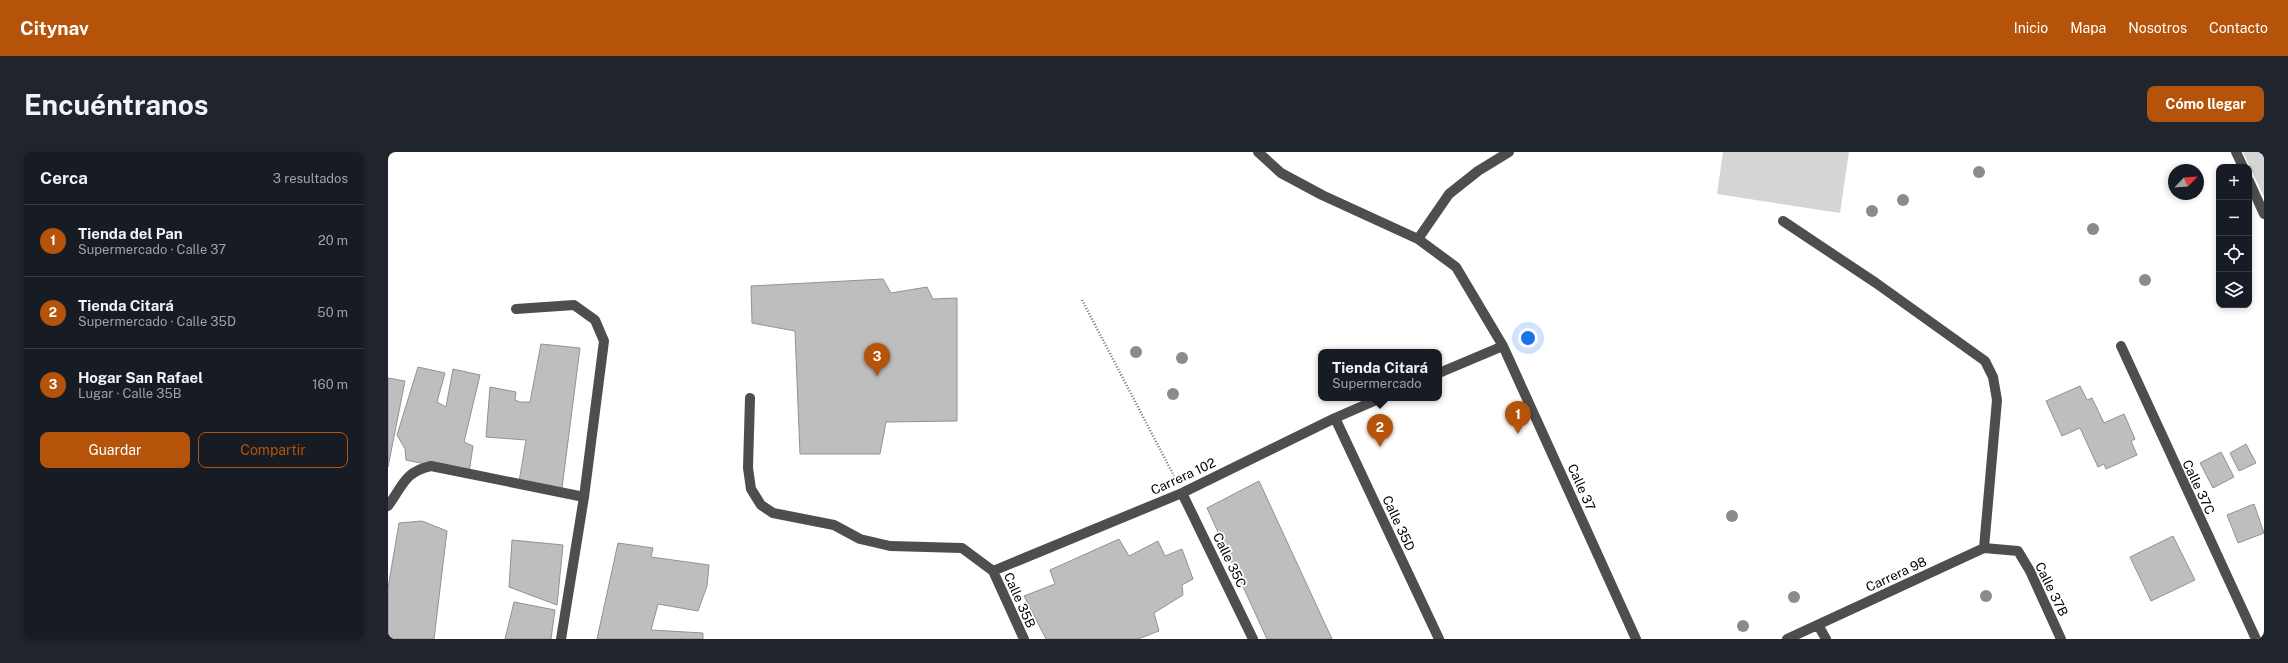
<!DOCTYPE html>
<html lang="es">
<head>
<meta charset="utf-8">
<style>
	:root { --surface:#171b24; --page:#20242c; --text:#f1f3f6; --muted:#9ea1a6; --line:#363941; --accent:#b45309 }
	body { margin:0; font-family:"Public Sans",sans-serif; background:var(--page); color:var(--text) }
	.controls { position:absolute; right:12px; top:12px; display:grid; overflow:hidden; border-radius:8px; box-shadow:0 2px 6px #0003 }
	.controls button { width:36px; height:36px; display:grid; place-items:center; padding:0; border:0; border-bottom:1px solid var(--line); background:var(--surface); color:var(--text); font:20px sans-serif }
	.compass { position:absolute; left:1780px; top:12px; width:36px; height:36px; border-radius:50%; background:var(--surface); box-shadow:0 2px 6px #0003; rotate:65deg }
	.you { position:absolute; left:1140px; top:186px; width:14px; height:14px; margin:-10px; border:3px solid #fff; border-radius:50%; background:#1a73e8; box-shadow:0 0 0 6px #1a73e833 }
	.badge { display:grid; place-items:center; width:26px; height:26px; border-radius:50%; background:var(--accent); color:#fff; font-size:13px; font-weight:700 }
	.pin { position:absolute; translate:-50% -33px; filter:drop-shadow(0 1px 2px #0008) }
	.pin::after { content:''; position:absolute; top:21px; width:14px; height:12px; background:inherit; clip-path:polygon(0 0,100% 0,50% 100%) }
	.popup { position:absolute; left:930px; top:197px; width:124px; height:52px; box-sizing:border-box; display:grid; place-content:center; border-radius:8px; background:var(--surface); filter:drop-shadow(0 1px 3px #0005); font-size:13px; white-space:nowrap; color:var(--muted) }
	.popup b { font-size:15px; color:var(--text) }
	.popup::after { content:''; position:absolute; left:50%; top:100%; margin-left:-8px; border:8px solid transparent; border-top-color:var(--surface) }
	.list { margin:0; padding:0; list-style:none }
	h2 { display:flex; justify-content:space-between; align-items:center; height:52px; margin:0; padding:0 16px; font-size:17px }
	h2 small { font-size:13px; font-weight:400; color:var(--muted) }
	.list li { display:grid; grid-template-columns:26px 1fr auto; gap:12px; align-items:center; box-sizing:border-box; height:72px; padding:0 16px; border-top:1px solid var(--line) }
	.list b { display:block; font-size:15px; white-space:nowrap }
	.list p { margin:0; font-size:13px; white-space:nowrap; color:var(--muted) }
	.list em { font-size:13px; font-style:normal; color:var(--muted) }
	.actions { display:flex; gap:8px; padding:12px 16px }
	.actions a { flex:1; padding:9px 0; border:1px solid var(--accent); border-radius:8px; text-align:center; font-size:14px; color:var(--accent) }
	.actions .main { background:var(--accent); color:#fff }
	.icon { flex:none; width:22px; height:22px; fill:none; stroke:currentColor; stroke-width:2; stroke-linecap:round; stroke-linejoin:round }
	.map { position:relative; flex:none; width:1876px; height:487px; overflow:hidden; border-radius:8px }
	header { display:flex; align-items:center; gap:24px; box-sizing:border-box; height:56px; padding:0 20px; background:var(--accent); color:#fff }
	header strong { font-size:19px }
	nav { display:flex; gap:22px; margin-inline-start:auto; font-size:14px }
	.intro { display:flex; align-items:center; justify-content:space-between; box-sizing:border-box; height:96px; padding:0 24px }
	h1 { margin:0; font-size:28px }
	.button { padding:10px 18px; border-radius:8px; background:var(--accent); color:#fff; font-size:14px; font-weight:700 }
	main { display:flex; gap:24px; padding:0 24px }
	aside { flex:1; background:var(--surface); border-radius:8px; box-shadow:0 2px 6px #0003 }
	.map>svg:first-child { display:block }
	.green { fill:#d5d5d5 }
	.building { fill:#bebebe; stroke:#929292 }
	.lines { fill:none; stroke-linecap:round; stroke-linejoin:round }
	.path { stroke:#707070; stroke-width:2.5; stroke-dasharray:1 2; stroke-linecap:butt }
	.minor { stroke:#4e4e4e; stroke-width:10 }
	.tree { fill:#8b8b8b }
	.labels { text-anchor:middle; stroke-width:3.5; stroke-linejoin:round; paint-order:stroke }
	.street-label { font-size:13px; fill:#000; stroke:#fff }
</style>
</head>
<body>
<header>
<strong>Citynav</strong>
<nav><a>Inicio</a><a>Mapa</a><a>Nosotros</a><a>Contacto</a></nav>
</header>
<div class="intro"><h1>Encuéntranos</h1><a class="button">Cómo llegar</a></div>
<main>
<aside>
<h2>Cerca<small>3 resultados</small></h2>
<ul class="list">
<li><span class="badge">1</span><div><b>Tienda del Pan</b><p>Supermercado · Calle 37</p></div><em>20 m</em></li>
<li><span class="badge">2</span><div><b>Tienda Citará</b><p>Supermercado · Calle 35D</p></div><em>50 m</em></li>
<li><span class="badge">3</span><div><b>Hogar San Rafael</b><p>Lugar · Calle 35B</p></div><em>160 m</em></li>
</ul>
<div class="actions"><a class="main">Guardar</a><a>Compartir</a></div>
</aside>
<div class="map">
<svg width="1876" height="487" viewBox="0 0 1876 487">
	<rect width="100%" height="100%" fill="#fff"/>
	<path class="green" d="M1335,0h126l-9,61 -123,-19z
		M1855,0h21v45z"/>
	<path class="building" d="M495,127l8,14 36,-6 6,12 24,-1v123l-71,1 -6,32h-80l-5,-123 -43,-8 -1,-37z
		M153,192l39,4 -18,140 -43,-6 7,-42 -40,-3 4,-50 26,5 -1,8 5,2h10z
		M30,215l27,6 -8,29 9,5 7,-38 27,6 -16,67 9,4 -4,27 -63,-13 -1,-11 -8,-14z
		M0,226l17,3 -17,86z
		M1692,234l7,14 5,-2 12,25 20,-9 11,25 -4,2 6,14 -31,14 -2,-5 -6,3 -18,-39 -18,8 -16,-35z
		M1858,292l10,19 -17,8 -9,-18z
		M1833,300l13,25 -21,11 -13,-25z
		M871,329l73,158h-65l-60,-131z
		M1866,352l10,29 -26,10 -11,-28z
		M34,369l25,10 -13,108h-46v-51l11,-65z
		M1785,384l22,44 -44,21 -21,-44z
		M731,387l10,17 29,-15 7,15 17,-7 11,30 -11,6 1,10 -29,18 5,18 -21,8h-92l-22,-43 31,-12 -5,-14z
		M124,388l51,5 -6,60 -48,-18z
		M230,391l35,5 -2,9 58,8 -2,21 -9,25 -40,-7 -7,26 52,3v6h-106z
		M126,450l41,8 -4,29h-46z"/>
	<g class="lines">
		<path class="path" d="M694,148l92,176"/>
		<path class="minor" d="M870,0l23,21 41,22 96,44 38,28 47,79 133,293
			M1848,0l7,15
			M1861,29l15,33
			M1395,69l93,62 109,78 8,16 4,23 -13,148
			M1030,87l31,-45 29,-23 31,-19
			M128,157l58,-4 21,15 9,21 -20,156 -23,142
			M1733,194l135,293
			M1051,221l64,-27
			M362,246l-2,70 3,21 10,16 12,8 61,12 26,14 30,7 72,2 31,23 31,68
			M947,266l104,221
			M794,341l71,146
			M0,354c15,-20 16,-34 43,-40l153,31
			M605,419l189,-78 153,-75 46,-20
			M1430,473l8,14
			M1399,487l197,-91 34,3 12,20 31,68"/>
	</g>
	<g class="tree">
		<circle cx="1591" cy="20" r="6"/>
		<circle cx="1515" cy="48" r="6"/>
		<circle cx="1484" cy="59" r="6"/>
		<circle cx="1705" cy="77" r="6"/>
		<circle cx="1757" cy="128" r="6"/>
		<circle cx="748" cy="200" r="6"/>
		<circle cx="794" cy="206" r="6"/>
		<circle cx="785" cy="242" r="6"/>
		<circle cx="1344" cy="364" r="6"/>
		<circle cx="1598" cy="444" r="6"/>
		<circle cx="1406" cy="445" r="6"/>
		<circle cx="1355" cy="474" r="6"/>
	</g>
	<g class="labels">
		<g class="street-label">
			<text transform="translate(795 324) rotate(-25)" y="5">Carrera 102</text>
			<text transform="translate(1194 335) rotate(66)" y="5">Calle 37</text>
			<text transform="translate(1811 335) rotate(65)" y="5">Calle 37C</text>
			<text transform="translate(1011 371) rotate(65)" y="5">Calle 35D</text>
			<text transform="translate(842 408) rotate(64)" y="5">Calle 35C</text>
			<text transform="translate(1508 422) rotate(-25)" y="5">Carrera 98</text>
			<text transform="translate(1664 437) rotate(64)" y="5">Calle 37B</text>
			<text transform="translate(632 448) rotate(66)" y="5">Calle 35B</text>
		</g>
	</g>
</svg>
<div class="controls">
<button>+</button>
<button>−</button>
<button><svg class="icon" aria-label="locate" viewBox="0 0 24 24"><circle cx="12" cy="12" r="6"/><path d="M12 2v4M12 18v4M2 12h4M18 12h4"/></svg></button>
<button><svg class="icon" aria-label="layers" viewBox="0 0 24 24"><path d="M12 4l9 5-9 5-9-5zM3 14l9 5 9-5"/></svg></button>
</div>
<svg class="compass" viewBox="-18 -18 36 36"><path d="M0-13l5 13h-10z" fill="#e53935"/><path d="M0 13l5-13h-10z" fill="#9ea1a6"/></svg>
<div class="you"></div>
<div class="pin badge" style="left:1130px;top:282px">1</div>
<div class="pin badge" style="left:992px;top:295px">2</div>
<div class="popup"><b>Tienda Citará</b>Supermercado</div>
<div class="pin badge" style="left:489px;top:224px">3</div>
</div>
</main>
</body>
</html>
